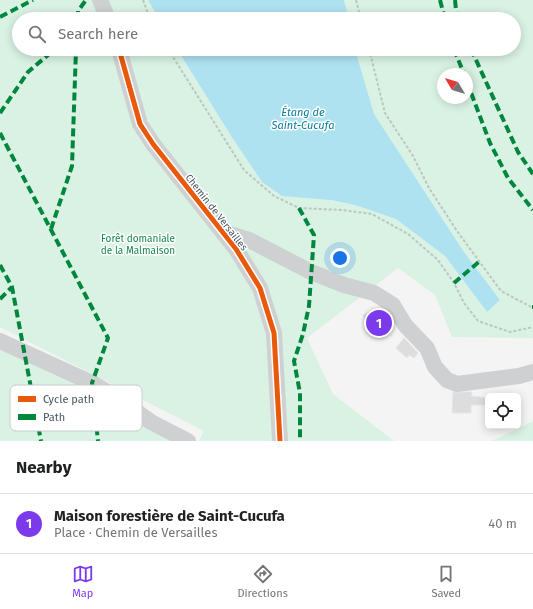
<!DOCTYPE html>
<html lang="en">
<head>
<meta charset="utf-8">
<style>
	:root { --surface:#fff; --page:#f2f2f2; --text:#202124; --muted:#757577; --line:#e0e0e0; --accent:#7c3aed }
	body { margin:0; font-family:"Fira Sans",sans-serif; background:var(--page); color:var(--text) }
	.controls { position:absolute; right:12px; bottom:12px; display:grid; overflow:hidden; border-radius:6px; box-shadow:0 2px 10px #0003 }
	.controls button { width:36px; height:36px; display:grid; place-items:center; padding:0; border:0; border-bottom:1px solid var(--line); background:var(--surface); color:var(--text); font:20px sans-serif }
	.compass { position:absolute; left:437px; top:68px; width:36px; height:36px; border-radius:50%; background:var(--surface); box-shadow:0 2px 10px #0003; rotate:308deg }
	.you { position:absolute; left:340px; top:258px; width:14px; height:14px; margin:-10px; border:3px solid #fff; border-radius:50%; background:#1a73e8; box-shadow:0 0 0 6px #1a73e833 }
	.badge { display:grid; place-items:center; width:26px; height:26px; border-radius:50%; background:var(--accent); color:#fff; font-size:13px; font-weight:700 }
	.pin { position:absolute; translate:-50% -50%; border:2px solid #fff; box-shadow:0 1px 4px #0006 }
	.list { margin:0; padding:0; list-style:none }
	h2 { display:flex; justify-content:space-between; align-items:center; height:52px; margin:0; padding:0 16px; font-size:17px }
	h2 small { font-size:13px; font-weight:400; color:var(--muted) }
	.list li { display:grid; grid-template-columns:26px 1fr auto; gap:12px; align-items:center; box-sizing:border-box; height:60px; padding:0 16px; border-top:1px solid var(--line) }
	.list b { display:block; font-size:15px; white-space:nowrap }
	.list p { margin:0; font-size:13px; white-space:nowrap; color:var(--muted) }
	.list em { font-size:13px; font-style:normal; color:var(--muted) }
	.icon { flex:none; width:22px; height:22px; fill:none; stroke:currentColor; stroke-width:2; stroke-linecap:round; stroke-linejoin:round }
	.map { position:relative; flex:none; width:533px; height:441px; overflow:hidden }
	.search { position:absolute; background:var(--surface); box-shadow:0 2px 10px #0003; left:12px; right:12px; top:12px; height:44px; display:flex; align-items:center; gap:10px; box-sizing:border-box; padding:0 14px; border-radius:22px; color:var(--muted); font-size:15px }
	.sheet { height:112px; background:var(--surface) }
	nav { display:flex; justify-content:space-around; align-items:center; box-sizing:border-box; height:56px; border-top:1px solid var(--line); background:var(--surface); font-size:11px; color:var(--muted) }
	nav a { display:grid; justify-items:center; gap:2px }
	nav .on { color:var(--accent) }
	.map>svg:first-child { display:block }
	.green { fill:#d9f2e3; fill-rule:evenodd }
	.water { fill:#aee2f0 }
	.building { fill:#ddddde; stroke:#e5e6e7 }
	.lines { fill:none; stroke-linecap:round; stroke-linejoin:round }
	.path { stroke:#bcc7c4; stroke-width:2; stroke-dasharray:3 2; stroke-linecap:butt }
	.minor { stroke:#ced0d2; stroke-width:16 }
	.quiet { stroke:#00873e; stroke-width:4; stroke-dasharray:8 4; stroke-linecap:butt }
	.cycleway-casing { stroke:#fff; stroke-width:8 }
	.cycleway { stroke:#e8590c; stroke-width:5 }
	.labels { text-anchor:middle; stroke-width:3; stroke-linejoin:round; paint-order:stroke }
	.street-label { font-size:10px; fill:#4a5661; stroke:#fff }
	.park-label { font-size:10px; fill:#17864f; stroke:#fff }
	.water-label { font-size:11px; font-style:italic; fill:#0c7c9b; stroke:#fff }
	.key { fill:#fff; stroke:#c9ccd0; stroke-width:1 }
	.key-label { font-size:11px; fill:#4a5661 }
</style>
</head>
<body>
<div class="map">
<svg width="533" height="441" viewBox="0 0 533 441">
	<rect width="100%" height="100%" fill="#f4f4f4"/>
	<path class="green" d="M0,0h148l11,19h-140v30h158l56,90 29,43 69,18 24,5 41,14 49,37 42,56 13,-12 -36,-48 -90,-138 -19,-65h159v-30h-165l-5,-19h189v338l-81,-1 -17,-42 -37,-27 -91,70 26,56 61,47h-195l5,-10 -204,-104zM443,74h24v24h-24z
		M0,341l188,100h-188z
		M533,421v20h-41z"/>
	<path class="water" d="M148,0h196l5,19h-190z
		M177,49h178l19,65 90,138 36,48 -13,12 -42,-56 -49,-37 -41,-14 -24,-5 -49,-4 -20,-14 -29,-43z"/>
	<path class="building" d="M380,308l6,4 6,14 -20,10 -9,-21z
		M404,338l14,15 -4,5 -5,-3 -2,3 -11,-10z
		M453,392h19l-1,4 17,2v7h-17v8h-19z"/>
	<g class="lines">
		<path class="path" d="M143,0l7,19
			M356,0l5,19
			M168,49l76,121 30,26 25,12 43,2 30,4 36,20 30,26 16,23 10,20 14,18 32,11 23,-5
			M369,49l16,64 28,43 16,32 28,43 44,60 32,17"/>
		<path class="minor" d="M100,0l8,19
			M119,49l21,75 13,20 83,105 24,39 14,45 6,108
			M223,232l26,8 62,32 33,13 30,8 19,12 12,20 22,23 8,19 12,13 10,4 62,-8 14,-4
			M0,341l92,42 27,16 32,23 37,19"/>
		<path class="quiet" d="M440,0l5,19
			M455,0l2,19
			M0,17l33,-17
			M78,19v-8l8,-11
			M454,49l10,25
			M471,49l47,103 15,22
			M467,82l23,61 18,35 25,32
			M0,113l28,-41 20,-17 3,-6
			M0,133l108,205 -16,45 6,58
			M299,208l15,27 -5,71 -6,28 -9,27 6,32v48
			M51,229l21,-63 4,-117
			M0,265l12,22 29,154
			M454,283l26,-22
			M0,299l12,-12
			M532,307h1"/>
		<g class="cycleway-casing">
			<path id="cycleway" d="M119,49l21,75 13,20 83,105 24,39 14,45 6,108"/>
		</g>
		<use href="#cycleway" class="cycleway"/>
	</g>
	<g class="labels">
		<g class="street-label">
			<text transform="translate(217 212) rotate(52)" y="4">Chemin de Versailles</text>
		</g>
		<g class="park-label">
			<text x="138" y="242">Forêt domaniale<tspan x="138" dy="12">de la Malmaison</tspan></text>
		</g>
		<g class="water-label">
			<text x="303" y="116">Étang de<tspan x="303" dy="13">Saint-Cucufa</tspan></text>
		</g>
	</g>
	<rect x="10" y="385" width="132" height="46" rx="6" class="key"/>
	<rect x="18" y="396" width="18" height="6" fill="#e8590c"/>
	<rect x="18" y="414" width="18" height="6" fill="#00873e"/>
	<g class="key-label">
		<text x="43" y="403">Cycle path</text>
		<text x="43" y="421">Path</text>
	</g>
</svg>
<div class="controls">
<button><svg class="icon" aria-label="locate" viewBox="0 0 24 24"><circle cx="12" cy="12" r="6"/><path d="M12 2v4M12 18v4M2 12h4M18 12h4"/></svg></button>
</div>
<svg class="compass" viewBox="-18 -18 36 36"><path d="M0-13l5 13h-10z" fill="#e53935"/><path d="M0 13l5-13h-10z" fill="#757577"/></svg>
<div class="you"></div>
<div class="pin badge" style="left:379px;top:323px">1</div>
<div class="search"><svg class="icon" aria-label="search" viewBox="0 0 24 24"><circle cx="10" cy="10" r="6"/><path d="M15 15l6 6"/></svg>Search here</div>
</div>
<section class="sheet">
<h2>Nearby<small></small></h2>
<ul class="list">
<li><span class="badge">1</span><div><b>Maison forestière de Saint-Cucufa</b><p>Place · Chemin de Versailles</p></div><em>40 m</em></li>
</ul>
</section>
<nav>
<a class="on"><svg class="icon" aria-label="map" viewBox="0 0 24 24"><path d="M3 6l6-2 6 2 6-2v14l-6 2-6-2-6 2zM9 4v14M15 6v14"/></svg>Map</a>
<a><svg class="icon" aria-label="directions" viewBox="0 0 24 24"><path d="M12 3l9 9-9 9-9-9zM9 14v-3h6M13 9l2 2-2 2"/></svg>Directions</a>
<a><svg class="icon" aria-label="saved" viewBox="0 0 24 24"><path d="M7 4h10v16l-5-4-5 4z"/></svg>Saved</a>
</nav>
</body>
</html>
